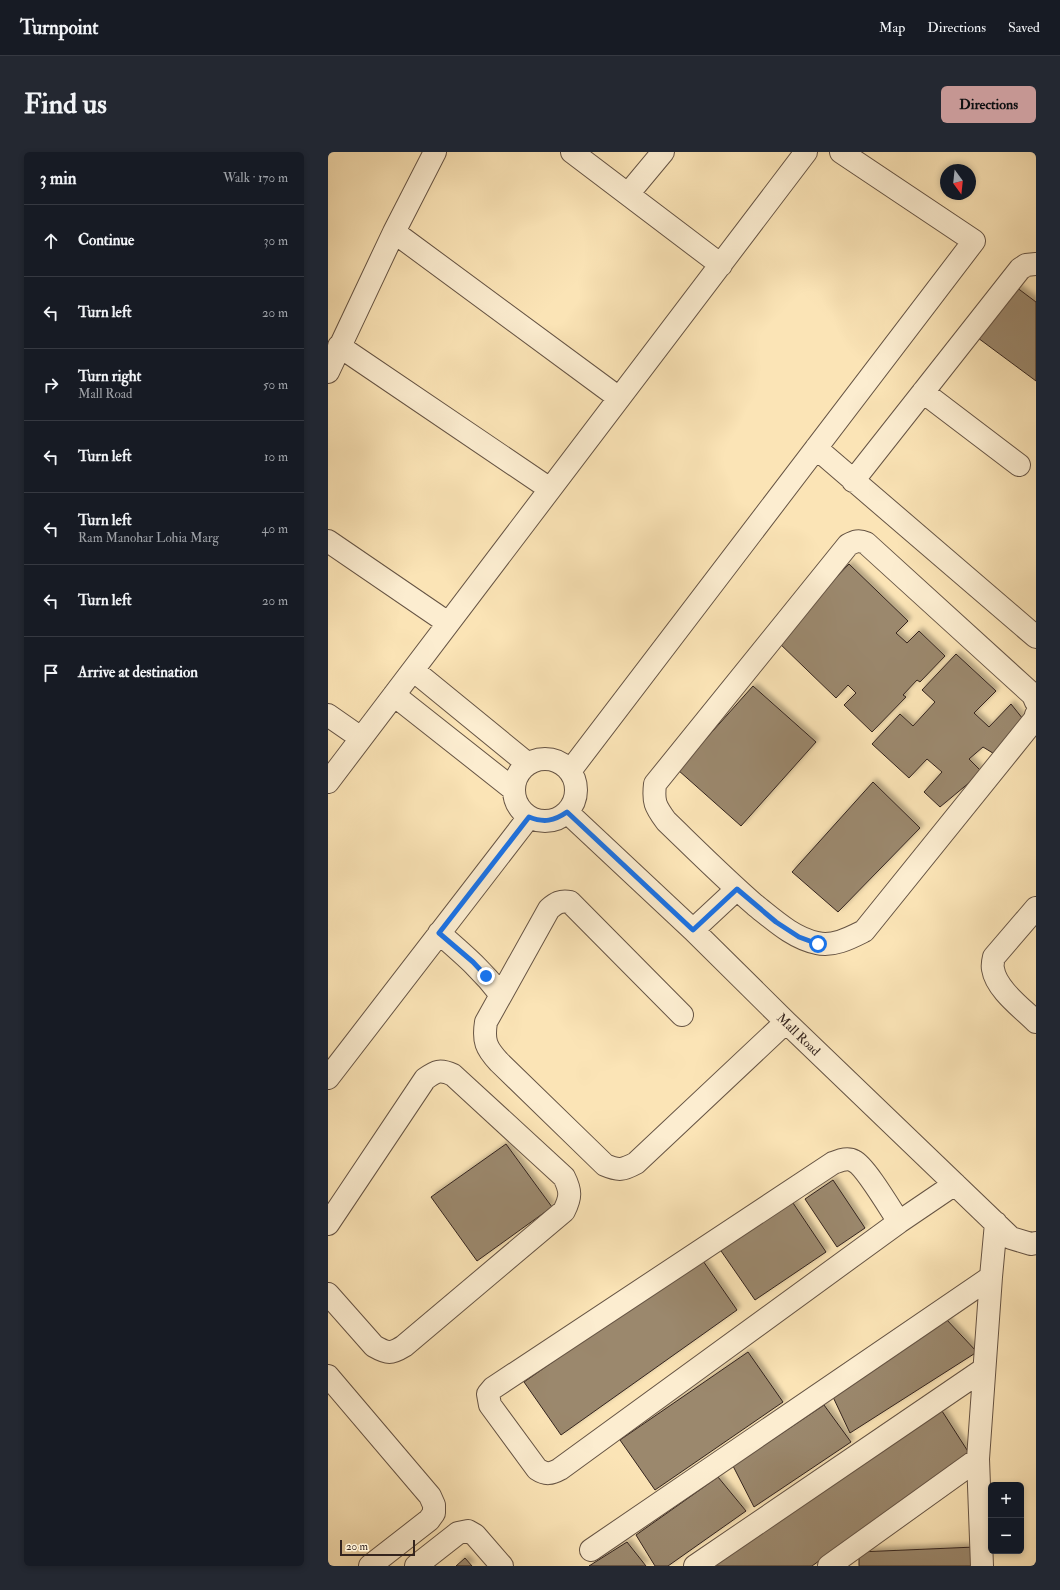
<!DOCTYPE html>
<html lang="en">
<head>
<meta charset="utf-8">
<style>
	:root { --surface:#171b24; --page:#242831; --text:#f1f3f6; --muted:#9ea1a6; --line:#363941; --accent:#c59692 }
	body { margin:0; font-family:"IM FELL Double Pica",serif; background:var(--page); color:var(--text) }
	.controls { position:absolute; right:12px; bottom:12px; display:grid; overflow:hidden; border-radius:6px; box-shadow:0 2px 6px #0003 }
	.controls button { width:36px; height:36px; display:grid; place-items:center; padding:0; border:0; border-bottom:1px solid var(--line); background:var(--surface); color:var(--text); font:20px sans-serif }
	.compass { position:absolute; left:612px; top:12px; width:36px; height:36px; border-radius:50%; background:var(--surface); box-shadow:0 2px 6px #0003; rotate:165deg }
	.scale { position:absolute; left:12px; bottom:10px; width:75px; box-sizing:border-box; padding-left:4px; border:2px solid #34241e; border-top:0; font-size:11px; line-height:14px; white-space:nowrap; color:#34241e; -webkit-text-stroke:3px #fcedd0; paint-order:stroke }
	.stop { position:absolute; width:12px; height:12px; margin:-9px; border:3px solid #1a73e8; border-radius:50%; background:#fff }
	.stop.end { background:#1a73e8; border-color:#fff; box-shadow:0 1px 4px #0008 }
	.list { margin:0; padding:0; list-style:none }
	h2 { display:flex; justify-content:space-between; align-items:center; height:52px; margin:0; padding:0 16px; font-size:17px }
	h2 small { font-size:13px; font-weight:400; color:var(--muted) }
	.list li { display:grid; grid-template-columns:26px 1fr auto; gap:12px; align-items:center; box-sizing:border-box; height:72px; padding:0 16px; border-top:1px solid var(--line) }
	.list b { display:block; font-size:15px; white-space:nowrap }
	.list p { margin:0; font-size:13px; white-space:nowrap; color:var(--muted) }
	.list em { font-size:13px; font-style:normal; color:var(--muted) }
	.icon { flex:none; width:22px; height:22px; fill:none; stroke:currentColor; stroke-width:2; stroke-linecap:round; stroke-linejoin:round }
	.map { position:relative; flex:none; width:708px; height:1414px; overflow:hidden; border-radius:6px }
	header { display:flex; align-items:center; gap:24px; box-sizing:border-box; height:56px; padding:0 20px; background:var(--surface); border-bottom:1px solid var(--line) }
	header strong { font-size:19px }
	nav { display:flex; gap:22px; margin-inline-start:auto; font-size:14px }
	.intro { display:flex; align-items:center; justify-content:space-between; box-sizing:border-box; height:96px; padding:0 24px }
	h1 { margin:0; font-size:28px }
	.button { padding:10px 18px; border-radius:6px; background:var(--accent); color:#111; font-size:14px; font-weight:700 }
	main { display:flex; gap:24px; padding:0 24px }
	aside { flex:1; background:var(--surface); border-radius:6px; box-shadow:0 2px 6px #0003 }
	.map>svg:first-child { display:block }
	.building { fill:#9b886d; stroke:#34241e; filter:url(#shadow) }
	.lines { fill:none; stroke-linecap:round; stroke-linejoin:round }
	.minor-casing { stroke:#665444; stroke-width:24 }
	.minor { stroke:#fcedd0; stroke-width:22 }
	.route { stroke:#1a73e8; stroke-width:5 }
	.labels { text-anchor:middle; stroke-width:4; stroke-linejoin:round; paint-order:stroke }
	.street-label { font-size:13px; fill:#34241e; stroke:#fcedd0 }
</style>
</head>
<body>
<header>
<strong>Turnpoint</strong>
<nav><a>Map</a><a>Directions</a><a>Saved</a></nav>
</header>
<div class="intro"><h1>Find us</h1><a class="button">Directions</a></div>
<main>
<aside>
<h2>3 min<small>Walk · 170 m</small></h2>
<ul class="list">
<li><svg class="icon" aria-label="ahead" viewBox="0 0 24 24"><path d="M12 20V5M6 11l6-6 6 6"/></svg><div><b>Continue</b></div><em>30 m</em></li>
<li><svg class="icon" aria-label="left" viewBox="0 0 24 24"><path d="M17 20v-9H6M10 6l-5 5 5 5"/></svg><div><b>Turn left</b></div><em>20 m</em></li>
<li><svg class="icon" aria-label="right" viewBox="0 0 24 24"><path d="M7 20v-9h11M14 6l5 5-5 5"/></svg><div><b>Turn right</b><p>Mall Road</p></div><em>50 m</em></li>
<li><svg class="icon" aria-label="left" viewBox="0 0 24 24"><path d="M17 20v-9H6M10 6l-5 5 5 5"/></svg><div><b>Turn left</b></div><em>10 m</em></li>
<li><svg class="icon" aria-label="left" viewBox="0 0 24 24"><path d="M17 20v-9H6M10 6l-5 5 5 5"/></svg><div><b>Turn left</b><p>Ram Manohar Lohia Marg</p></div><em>40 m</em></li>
<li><svg class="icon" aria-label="left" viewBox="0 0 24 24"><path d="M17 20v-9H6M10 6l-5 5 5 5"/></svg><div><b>Turn left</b></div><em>20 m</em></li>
<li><svg class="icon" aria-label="arrive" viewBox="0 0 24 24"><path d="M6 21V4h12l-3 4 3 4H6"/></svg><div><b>Arrive at destination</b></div></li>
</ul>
</aside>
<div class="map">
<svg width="708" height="1414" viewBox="0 0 708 1414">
	<defs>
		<filter id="shadow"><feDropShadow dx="3.5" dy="-3.5" stdDeviation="2" flood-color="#0004"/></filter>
	</defs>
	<rect width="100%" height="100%" fill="#fbe4b6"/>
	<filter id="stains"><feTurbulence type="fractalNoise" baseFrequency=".005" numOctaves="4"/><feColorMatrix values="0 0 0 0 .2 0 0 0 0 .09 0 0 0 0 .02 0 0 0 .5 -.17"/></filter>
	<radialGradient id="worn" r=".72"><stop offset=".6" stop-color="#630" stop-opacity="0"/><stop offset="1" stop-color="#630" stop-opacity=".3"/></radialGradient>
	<path class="building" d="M688,135l20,15v79l-58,-43z
		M521,412l59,57 -12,12 11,10 12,-12 26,25 -25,26 -3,-2 -14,15 3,2 -34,35 -28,-27 12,-12 -8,-8 -12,13 -60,-58z
		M628,502l40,37 -22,22 15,14 22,-23 12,15 -27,36 -13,-8 -14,12 13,13 -42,35 -16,-15 18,-20 -15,-13 -18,19 -37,-34 28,-30 13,12 22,-24 -13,-12z
		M425,534l63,56 -75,84 -63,-56z
		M545,630l47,46 -82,84 -46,-40z
		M178,992l46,63 -75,54 -46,-64z
		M505,1028l32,48 -28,19 -32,-48z
		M463,1048l35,52 -71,48 -36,-52z
		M373,1106l36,52 -176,125 -37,-53z
		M618,1167l31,33 -127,81 -17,-36z
		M420,1200l35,50 -128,88 -35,-50z
		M496,1253l27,37 -97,65 -21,-41z
		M614,1259l27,42 -157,113h-99z
		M390,1325l28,34 -78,55h-13l-19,-31z
		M299,1390l19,24h-57z
		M647,1395l1,19h-117v-14z
		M137,1406l7,8h-16z"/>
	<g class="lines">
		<g class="minor-casing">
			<path id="minor" d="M244,0l149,113
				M300,42l35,-42
				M66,80l225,166
				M11,194l211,143
				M0,220l66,-140 41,-80
				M595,240l96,73
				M488,296l220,189
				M525,329l167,-212 6,-4 10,-1
				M0,389l120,82
				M85,518l115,94
				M66,543l119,94
				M708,550l-3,-7 -167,-152c-7,-3 -11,-2 -18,2l-193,239c-2,18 0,22 11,37 29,28 58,57 89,84 19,15 38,33 62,38 16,4 33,-5 47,-12l171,-212 1,-4
				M0,563l33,23
				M186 638a31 31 0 1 1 62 0a31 31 0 1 1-62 0Z
				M242,619l404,-530 -133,-89
				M0,630l478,-630
				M239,660l126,118 93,92 225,216 20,6 5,-1
				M708,756l-42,49c-1,4 -2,8 -1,12 3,20 29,39 43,53
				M365,778l44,-41
				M111,781c24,21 43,37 62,62
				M354,863l-112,-113c-9,-2 -14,1 -21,7l-63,113c-3,19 0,26 13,40l106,103c14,6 18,5 31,-2l150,-141
				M0,926l201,-261
				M571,1070c-8,-12 -34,-56 -45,-61 -7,-4 -15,0 -21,2l-340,225 -5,6 2,11 47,64c9,6 14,5 23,0l339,-247 56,-38
				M0,1072l97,-145c11,-8 15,-10 28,-4l111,102c7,14 7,20 0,34l-160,135c-13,8 -16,8 -30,0l-46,-52
				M0,1224l102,120 4,9v8l-5,7 -59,46
				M263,1398l400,-273
				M88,1414l42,-33 10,-2 7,4 27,31
				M367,1414l289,-197
				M501,1414l149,-107
				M654,1414l-4,-107 13,-182 5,-54"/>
		</g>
		<use href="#minor" class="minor"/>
	</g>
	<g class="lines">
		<path class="route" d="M158,824l-13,-14 -34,-29 90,-116c15,6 25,4 38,-5l126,118 44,-41 39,33 23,15 19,7"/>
	</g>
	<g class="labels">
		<g class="street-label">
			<text transform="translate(471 882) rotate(44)" y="5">Mall Road</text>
		</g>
	</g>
	<rect width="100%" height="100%" filter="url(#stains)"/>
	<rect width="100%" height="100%" fill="url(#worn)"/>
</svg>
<div class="controls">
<button>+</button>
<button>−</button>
</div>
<svg class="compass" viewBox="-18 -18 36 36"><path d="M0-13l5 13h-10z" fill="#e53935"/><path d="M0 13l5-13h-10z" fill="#9ea1a6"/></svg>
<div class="scale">20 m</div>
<div class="stop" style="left:490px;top:792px"></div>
<div class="stop end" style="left:158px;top:824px"></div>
</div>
</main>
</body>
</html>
